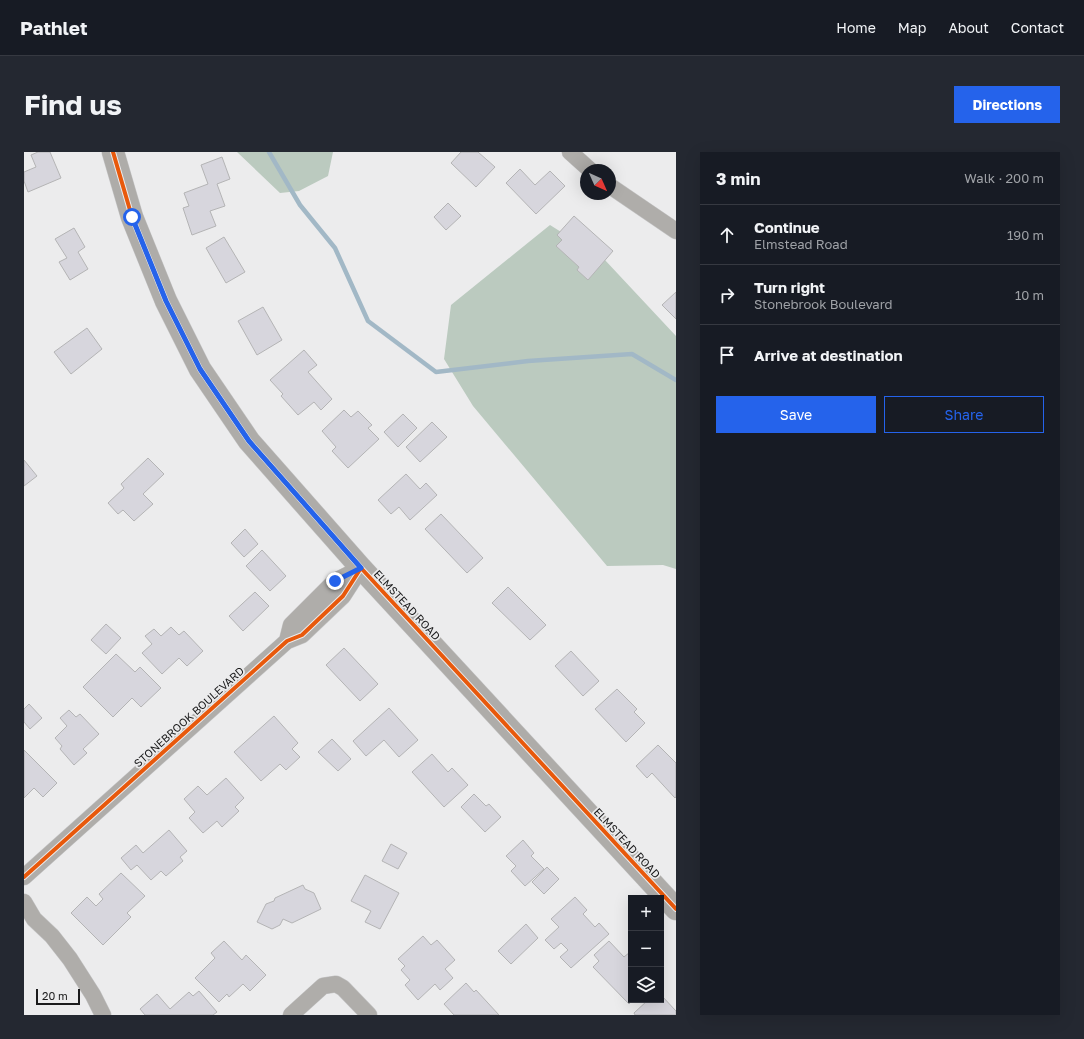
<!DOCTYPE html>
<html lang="en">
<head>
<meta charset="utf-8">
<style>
	:root { --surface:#171b24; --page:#242831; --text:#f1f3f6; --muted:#9ea1a6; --line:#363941; --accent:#2563eb }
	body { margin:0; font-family:"Golos Text",sans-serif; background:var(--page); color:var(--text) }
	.controls { position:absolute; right:12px; bottom:12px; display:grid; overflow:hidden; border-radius:0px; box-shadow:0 4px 16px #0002 }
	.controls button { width:36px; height:36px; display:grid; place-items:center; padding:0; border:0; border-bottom:1px solid var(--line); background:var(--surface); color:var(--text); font:20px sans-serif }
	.compass { position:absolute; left:556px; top:12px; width:36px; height:36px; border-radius:50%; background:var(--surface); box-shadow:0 4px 16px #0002; rotate:135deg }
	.scale { position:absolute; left:12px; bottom:10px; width:44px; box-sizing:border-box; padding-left:4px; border:2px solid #1b1b1c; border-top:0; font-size:11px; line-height:14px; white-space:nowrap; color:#1b1b1c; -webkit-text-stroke:3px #ececed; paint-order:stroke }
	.stop { position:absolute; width:12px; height:12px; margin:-9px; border:3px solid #2563eb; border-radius:50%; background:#fff }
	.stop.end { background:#2563eb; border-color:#fff; box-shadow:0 1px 4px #0008 }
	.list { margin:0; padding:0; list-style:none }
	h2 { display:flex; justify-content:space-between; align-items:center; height:52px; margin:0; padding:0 16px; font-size:17px }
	h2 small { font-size:13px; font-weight:400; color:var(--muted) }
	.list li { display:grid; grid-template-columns:26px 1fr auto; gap:12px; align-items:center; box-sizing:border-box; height:60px; padding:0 16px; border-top:1px solid var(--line) }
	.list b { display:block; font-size:15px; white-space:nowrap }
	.list p { margin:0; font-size:13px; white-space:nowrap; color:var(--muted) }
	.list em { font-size:13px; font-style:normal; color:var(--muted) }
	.actions { display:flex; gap:8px; padding:12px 16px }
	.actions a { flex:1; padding:9px 0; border:1px solid var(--accent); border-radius:0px; text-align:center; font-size:14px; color:var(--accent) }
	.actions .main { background:var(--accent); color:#fff }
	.icon { flex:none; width:22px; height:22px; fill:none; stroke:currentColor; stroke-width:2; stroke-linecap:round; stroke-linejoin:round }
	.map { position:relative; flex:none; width:652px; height:863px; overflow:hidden; border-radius:0px }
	header { display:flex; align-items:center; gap:24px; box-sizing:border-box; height:56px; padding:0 20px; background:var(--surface); border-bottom:1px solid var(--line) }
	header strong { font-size:19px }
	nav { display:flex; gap:22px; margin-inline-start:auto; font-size:14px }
	.intro { display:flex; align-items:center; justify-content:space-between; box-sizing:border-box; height:96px; padding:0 24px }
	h1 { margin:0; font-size:28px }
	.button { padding:10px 18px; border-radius:0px; background:var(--accent); color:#fff; font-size:14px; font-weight:700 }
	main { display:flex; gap:24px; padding:0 24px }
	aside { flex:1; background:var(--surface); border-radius:0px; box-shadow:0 4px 16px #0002 }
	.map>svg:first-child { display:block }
	.forest { fill:#bbcabf }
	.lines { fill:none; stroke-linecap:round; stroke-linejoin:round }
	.stream { stroke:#a2b8c6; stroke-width:4.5 }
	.building { fill:#d7d6dd; stroke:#b4b4b5 }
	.street-casing { stroke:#c6c6c7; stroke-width:17 }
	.secondary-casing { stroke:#c6c6c7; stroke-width:23 }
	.street { stroke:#afadaa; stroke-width:16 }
	.secondary { stroke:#aeaca9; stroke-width:22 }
	.cycleway-casing { stroke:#ececed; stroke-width:6 }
	.cycleway { stroke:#e8590c; stroke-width:4 }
	.route { stroke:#2563eb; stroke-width:5 }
	.labels { text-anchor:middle; stroke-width:3.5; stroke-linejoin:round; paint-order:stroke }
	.street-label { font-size:11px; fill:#1b1b1c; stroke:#ececed }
</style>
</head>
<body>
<header>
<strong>Pathlet</strong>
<nav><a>Home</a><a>Map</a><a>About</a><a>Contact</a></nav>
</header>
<div class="intro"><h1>Find us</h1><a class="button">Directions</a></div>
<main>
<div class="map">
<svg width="652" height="863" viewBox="0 0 652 863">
	<rect width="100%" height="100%" fill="#ececed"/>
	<path class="forest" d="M213,0h96l-5,24 -29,15 -19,2z
		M526,73l54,34 72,77v233l-13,-4 -56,1 -134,-160 -29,-47 7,-54z"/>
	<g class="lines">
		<path class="stream" d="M245,0l31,53 35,43 33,73 68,51 92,-11 104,-7 44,26"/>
	</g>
	<path class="building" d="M14,0h12l11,26 -33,14 -4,-11v-9l12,-5 -5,-12z
		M437,0h17l17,15 -19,20 -25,-24z
		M198,5l8,22 -13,5 8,22 -15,5 6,15 -24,9 -9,-27 6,-2 -5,-13 24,-9 -7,-19z
		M496,17l15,16 15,-14 15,15 -29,28 -30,-31z
		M424,51l13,13 -15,14 -12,-13z
		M550,64l39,35 -25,29 -11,-10 2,-3 -23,-21 6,-6 -5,-5z
		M50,76l11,19 -7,5 10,17 -18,11 -11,-18 8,-4 -12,-19z
		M200,85l21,35 -19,11 -20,-35z
		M652,140v27l-14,-14z
		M239,155l19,33 -25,15 -19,-34z
		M63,176l15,21 -31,25 -17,-22z
		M280,198l13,15 -9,7 24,27 -11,11 -7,-8 -16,13 -17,-19 2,-2 -13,-14z
		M320,258l7,7 7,-6 14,14 -4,3 11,11 -31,29 -16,-17 4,-4 -14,-16z
		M379,262l14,14 -19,19 -14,-15z
		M408,270l15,15 -27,25 -14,-15z
		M124,306l16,16 -21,20 10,10 -19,17 -11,-11 -5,4 -10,-11 16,-15 -3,-4z
		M0,308l13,16 -13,10z
		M382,322l14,15 6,-6 11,12 -27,25 -11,-13 -8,7 -13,-14z
		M417,362l42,44 -16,15 -42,-44z
		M221,377l13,15 -14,13 -13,-14z
		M238,398l24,26 -16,15 -24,-25z
		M484,435l38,38 -16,15 -38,-37z
		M231,440l14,14 -26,25 -14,-15z
		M82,472l15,14 -15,16 -15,-14z
		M147,475l8,8 5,-4 19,20 -16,15 -8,-8 -17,16 -20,-21 10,-9 -7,-8 9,-7 7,7z
		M320,496l34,36 -18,17 -34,-36z
		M547,499l28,30 -16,15 -28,-30z
		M92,502l19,18 5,-5 21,21 -20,19 -9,-9 -19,19 -30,-30z
		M593,537l20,20 -3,3 11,11 -19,19 -31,-33z
		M5,552l13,14 -12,11 -6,-7v-13z
		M365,556l29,32 -19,17 -15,-17 -18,16 -13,-15z
		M45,558l7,7 4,-3 19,20 -16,15 4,4 -13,12 -14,-16 2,-3 -7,-8 12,-12 -7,-8z
		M250,564l24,27 -6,6 8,8 -14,13 -6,-6 -19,17 -27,-29z
		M308,587l19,20 -13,12 -20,-19z
		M634,593l18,18v34l-1,1 -23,-25 -5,5 -11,-12z
		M0,598l33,33 -14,14 -9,-9 -10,10z
		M408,602l16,18 4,-4 16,17 -24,22 -32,-35z
		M202,626l18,20 -9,9 4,4 -17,16 -5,-6 -14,12 -14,-15 6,-6 -11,-13 14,-13 9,9z
		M450,642l12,12 3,-2 12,13 -16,15 -24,-25z
		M145,678l18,21 -7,6 3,4 -17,15 -5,-5 -10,9 -14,-15 -6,5 -10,-12 15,-13 7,8z
		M499,688l11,13 -3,3 13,13 -19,17 -14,-15 5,-5 -10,-10z
		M367,692l16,9 -9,16 -16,-8z
		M523,715l12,12 -15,15 -12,-12z
		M97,721l24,23 -18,17 4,4 -28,28 -32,-32 16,-16 9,9 7,-7 -4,-5z
		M341,723l34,18 -19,36 -15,-7 6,-11 -20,-10z
		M279,733l2,4 9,4 7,16 -29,14 -9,-4 -3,6 -8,4 -15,-7 9,-18 8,-3 1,-3z
		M551,745l12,13 -4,4 12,13 4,-4 10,11 -38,34 -11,-11 8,-7 -7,-7 -7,6 -9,-9 14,-13 -8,-8z
		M502,772l12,14 -27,26 -13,-13z
		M399,784l8,9 6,-5 18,20 -10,9 8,9 -13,12 -5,-6 -17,16 -13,-15 5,-5 -9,-10 4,-4 -7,-7z
		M200,789l18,19 4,-5 20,20 -16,16 -7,-7 -14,13 -2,-3 -8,8 -24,-24 20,-20 -4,-5z
		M585,789l15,16 6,-5 1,1v47h2l-4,4 -36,-37 6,-6 -5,-6z
		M442,831l8,9 2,-2 23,25h-45l-10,-11z
		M175,839l18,21 -4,3h-68l-5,-6 17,-15 13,15 19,-17 4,4z
		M637,843l15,16v4h-41l-1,-2 14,-13h13z"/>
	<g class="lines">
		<g class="street-casing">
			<path id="street" d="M546,0l20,18
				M586,34l66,45
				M263,489l4,-16 44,-44 26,-13
				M0,725l263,-236 15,-6 41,-39 18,-28
				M0,750l10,17 18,17 18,23 23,36 10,20
				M267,863l32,-29 13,-2 7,4 26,27"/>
		</g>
		<g class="secondary-casing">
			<path id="secondary" d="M89,0l19,65 34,84 34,68 49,72 112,127 315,341"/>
		</g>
		<use href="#street" class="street"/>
		<use href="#secondary" class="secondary"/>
		<g class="cycleway-casing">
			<path id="cycleway" d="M89,0l19,65 34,84 34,68 49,72 112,127 315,341
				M0,725l263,-236 15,-6 41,-39 18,-28"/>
		</g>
		<use href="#cycleway" class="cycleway"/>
	</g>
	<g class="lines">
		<path class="route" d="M108,65l34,84 34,68 49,72 112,127 -26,13"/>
	</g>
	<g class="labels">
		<g class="street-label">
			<text transform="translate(383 453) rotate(47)" y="4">ELMSTEAD ROAD</text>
			<text transform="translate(165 565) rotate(-42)" y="4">STONEBROOK BOULEVARD</text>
			<text transform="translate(603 691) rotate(47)" y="4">ELMSTEAD ROAD</text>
		</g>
	</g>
</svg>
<div class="controls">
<button>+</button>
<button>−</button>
<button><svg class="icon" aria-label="layers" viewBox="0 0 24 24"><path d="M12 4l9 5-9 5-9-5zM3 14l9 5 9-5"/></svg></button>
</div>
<svg class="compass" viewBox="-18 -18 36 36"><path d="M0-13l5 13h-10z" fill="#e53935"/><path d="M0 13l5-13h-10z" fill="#9ea1a6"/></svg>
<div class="scale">20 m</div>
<div class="stop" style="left:108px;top:65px"></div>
<div class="stop end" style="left:311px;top:429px"></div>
</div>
<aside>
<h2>3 min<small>Walk · 200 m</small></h2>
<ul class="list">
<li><svg class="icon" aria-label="ahead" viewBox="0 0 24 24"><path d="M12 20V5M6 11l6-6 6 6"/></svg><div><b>Continue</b><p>Elmstead Road</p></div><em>190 m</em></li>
<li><svg class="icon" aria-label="right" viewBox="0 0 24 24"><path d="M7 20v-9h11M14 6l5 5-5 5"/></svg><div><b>Turn right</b><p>Stonebrook Boulevard</p></div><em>10 m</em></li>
<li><svg class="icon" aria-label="arrive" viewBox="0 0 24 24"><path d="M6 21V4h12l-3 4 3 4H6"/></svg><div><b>Arrive at destination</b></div></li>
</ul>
<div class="actions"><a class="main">Save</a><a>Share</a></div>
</aside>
</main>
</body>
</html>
